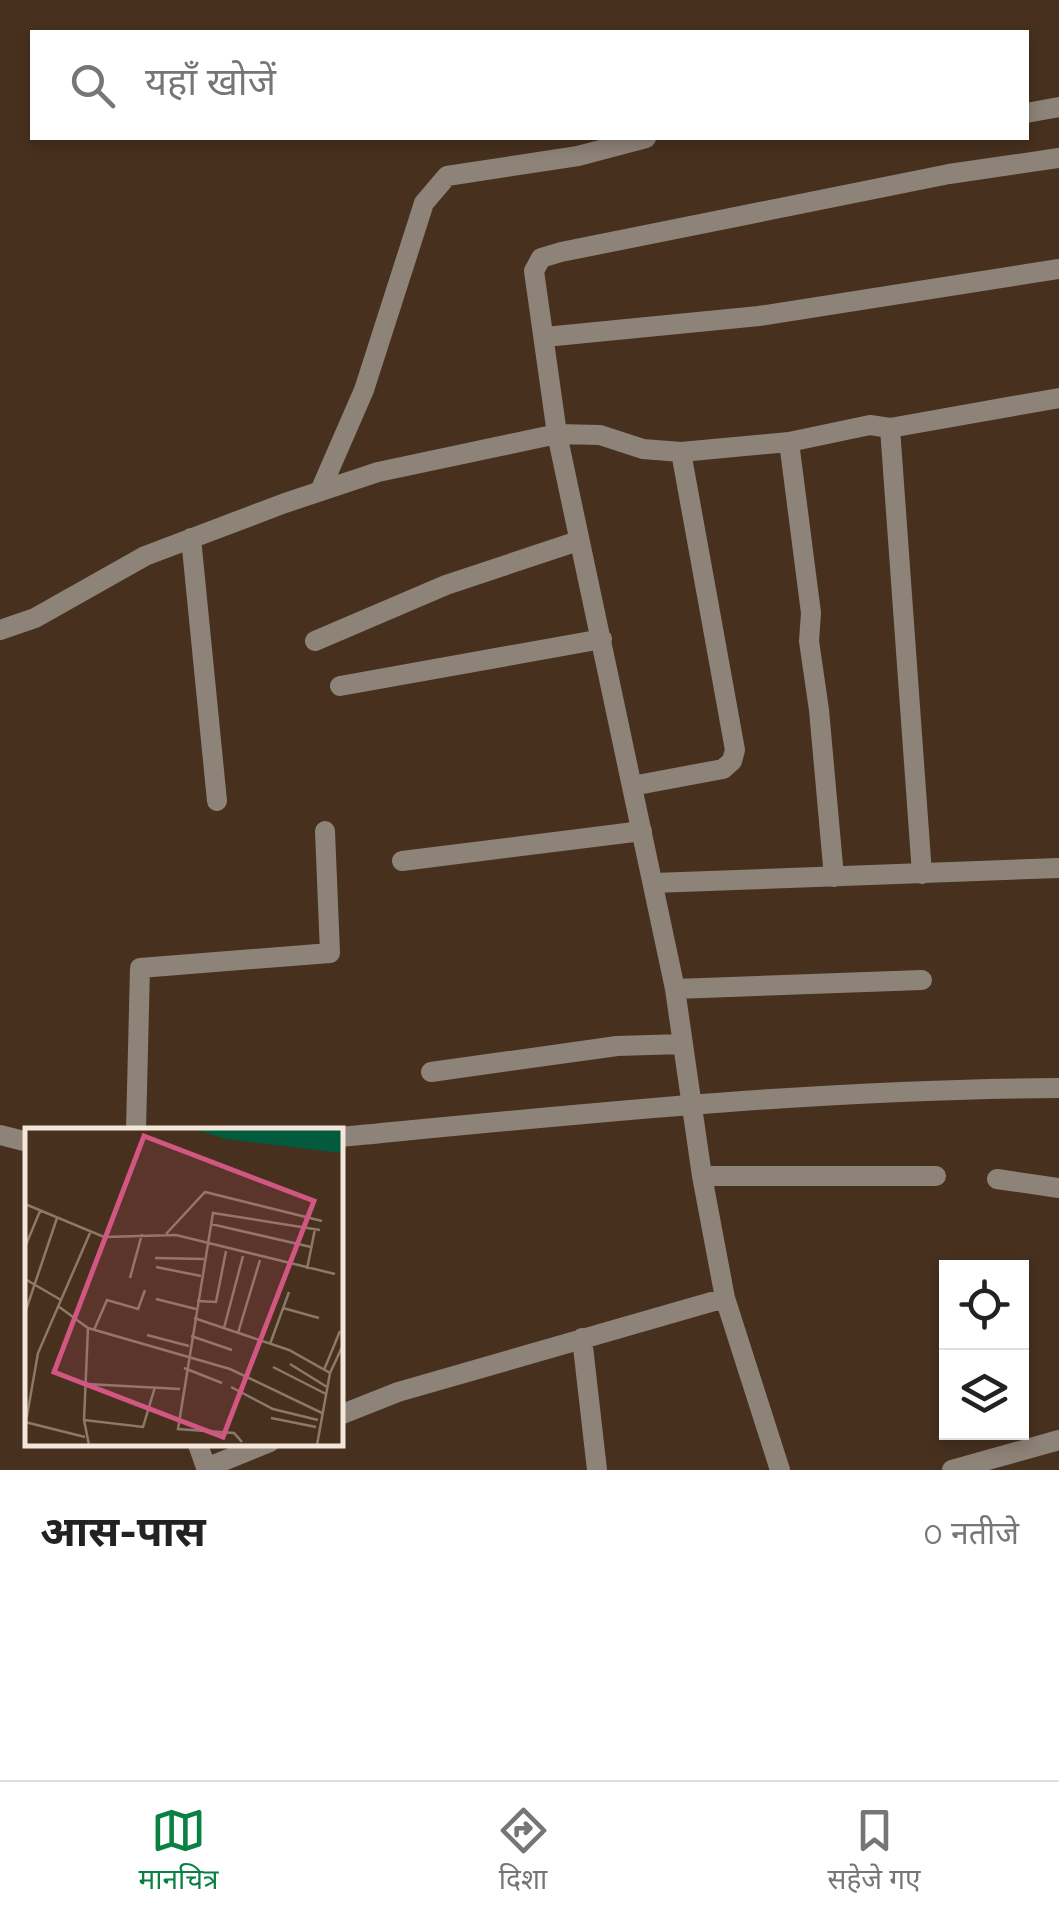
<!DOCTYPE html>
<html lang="hi">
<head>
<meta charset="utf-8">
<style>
	:root { --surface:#fff; --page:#f2f2f2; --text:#222; --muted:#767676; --line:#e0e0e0; --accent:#0b8043 }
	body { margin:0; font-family:Raleway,"Noto Sans Devanagari",sans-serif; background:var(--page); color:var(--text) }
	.controls { position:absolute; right:30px; bottom:30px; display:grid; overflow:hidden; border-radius:0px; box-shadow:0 5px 15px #0003 }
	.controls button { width:90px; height:90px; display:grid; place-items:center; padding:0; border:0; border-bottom:2px solid var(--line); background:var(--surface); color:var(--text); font:50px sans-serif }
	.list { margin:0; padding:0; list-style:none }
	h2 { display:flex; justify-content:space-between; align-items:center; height:130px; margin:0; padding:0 40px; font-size:42px }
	h2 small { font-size:32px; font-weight:400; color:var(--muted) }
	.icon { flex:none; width:55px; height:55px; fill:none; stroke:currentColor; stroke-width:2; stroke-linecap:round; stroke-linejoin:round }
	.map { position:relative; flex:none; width:1059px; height:1470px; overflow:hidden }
	.search { position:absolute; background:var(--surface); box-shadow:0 5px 15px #0003; left:30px; right:30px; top:30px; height:110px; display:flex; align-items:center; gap:25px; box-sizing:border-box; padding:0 35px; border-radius:0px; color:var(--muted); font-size:38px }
	.sheet { height:310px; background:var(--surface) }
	nav { display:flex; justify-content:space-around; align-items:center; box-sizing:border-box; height:140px; border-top:2px solid var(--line); background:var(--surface); font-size:28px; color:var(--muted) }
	nav a { display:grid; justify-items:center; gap:5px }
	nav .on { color:var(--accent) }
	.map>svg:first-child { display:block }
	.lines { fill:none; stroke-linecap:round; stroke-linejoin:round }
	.minor { stroke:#8d8378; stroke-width:20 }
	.inset-road { fill:none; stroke:#8c7969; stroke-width:2.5 }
	.view { fill:#d15681; fill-opacity:0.15; stroke:#d15681; stroke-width:5 }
	.inset-edge { fill:none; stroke:#f4e6da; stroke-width:5 }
</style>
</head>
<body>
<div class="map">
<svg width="1059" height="1470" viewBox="0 0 1059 1470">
	<rect width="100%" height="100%" fill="#47301e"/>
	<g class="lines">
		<path class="minor" d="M1026,113l33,-6
			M545,337l214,-21 300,-47
			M890,428l32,446
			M789,442l22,171 -2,28 10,69 15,167
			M320,491l44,-101 60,-187 23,-27 131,-20 68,-18
			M191,538l26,263
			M0,630l35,-12 110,-62 140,-53 93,-31 179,-38 43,1 43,14 38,3 108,-10 81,-17 20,3 169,-30
			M315,641l131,-56 132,-44
			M340,686l262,-47
			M632,786l91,-17 9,-8 3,-11 -54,-298
			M402,861l240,-30
			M653,883l406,-15
			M675,989l247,-9
			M431,1072l186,-26 66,-2
			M136,1130l4,-162 190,-15 -5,-122
			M0,1135l28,7
			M340,1137c239,-23 478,-48 719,-49
			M702,1176h234
			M997,1179l62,9
			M582,1338l15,132
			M340,1415l58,-23 327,-94
			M197,1442l10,28
			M206,1468l64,-26
			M780,1470l-55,-172 -23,-122 -27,-187 -118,-555 -23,-163 7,-13 20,-6 388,-78 110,-16
			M952,1470l107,-30"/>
	</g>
	<g transform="translate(25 1128)">
		<rect width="318" height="318" fill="#47301e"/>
		<path d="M169,1h148v24l-117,-14z" fill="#015b3c"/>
		<path class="inset-road" d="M0,76l79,33 72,-2 159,39M186,96l100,23M141,106l39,-42 117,29M0,119l15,-36M130,130l49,1M131,139l45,9M282,141l8,-40M105,150l12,-44M0,151l36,21M131,171l40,10M172,173l19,1 10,-51M33,178l30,22 142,41 92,44M258,180l36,10M0,185l32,-95M169,190l95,32 41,23 -13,72M63,200l-4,92 5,25M199,200l19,-72M69,202l13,-30 31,9 7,-19M213,205l22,-73M122,207l42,11M166,208l41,14M245,216l19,-52M265,236l37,23M248,239l53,27M159,240l38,15M299,242l16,-39M305,245l13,-28M62,256l93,5M206,259l42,22 45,11M246,290l45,9M59,292l59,7 12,-40M0,294l60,15M0,299l13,-74 52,-120M217,314l-8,-9 -56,-4 35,-216 107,17"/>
		<path class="view" d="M119,8l170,65 -91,236 -169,-65z"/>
		<rect width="318" height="318" class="inset-edge"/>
	</g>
</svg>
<div class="controls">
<button><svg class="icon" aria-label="locate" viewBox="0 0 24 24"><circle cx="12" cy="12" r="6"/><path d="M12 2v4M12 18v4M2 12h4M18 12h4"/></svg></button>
<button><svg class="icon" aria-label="layers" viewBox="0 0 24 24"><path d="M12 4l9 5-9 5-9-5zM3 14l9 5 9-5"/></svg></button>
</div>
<div class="search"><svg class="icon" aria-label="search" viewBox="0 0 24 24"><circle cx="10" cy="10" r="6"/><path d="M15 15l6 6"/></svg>यहाँ खोजें</div>
</div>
<section class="sheet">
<h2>आस-पास<small>0 नतीजे</small></h2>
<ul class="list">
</ul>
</section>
<nav>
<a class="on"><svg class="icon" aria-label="map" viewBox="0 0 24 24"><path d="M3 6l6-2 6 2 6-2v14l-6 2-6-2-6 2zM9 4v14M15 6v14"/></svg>मानचित्र</a>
<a><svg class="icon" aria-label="directions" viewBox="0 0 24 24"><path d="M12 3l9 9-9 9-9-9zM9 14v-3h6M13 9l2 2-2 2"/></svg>दिशा</a>
<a><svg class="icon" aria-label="saved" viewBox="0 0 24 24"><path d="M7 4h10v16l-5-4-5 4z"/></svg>सहेजे गए</a>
</nav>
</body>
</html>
